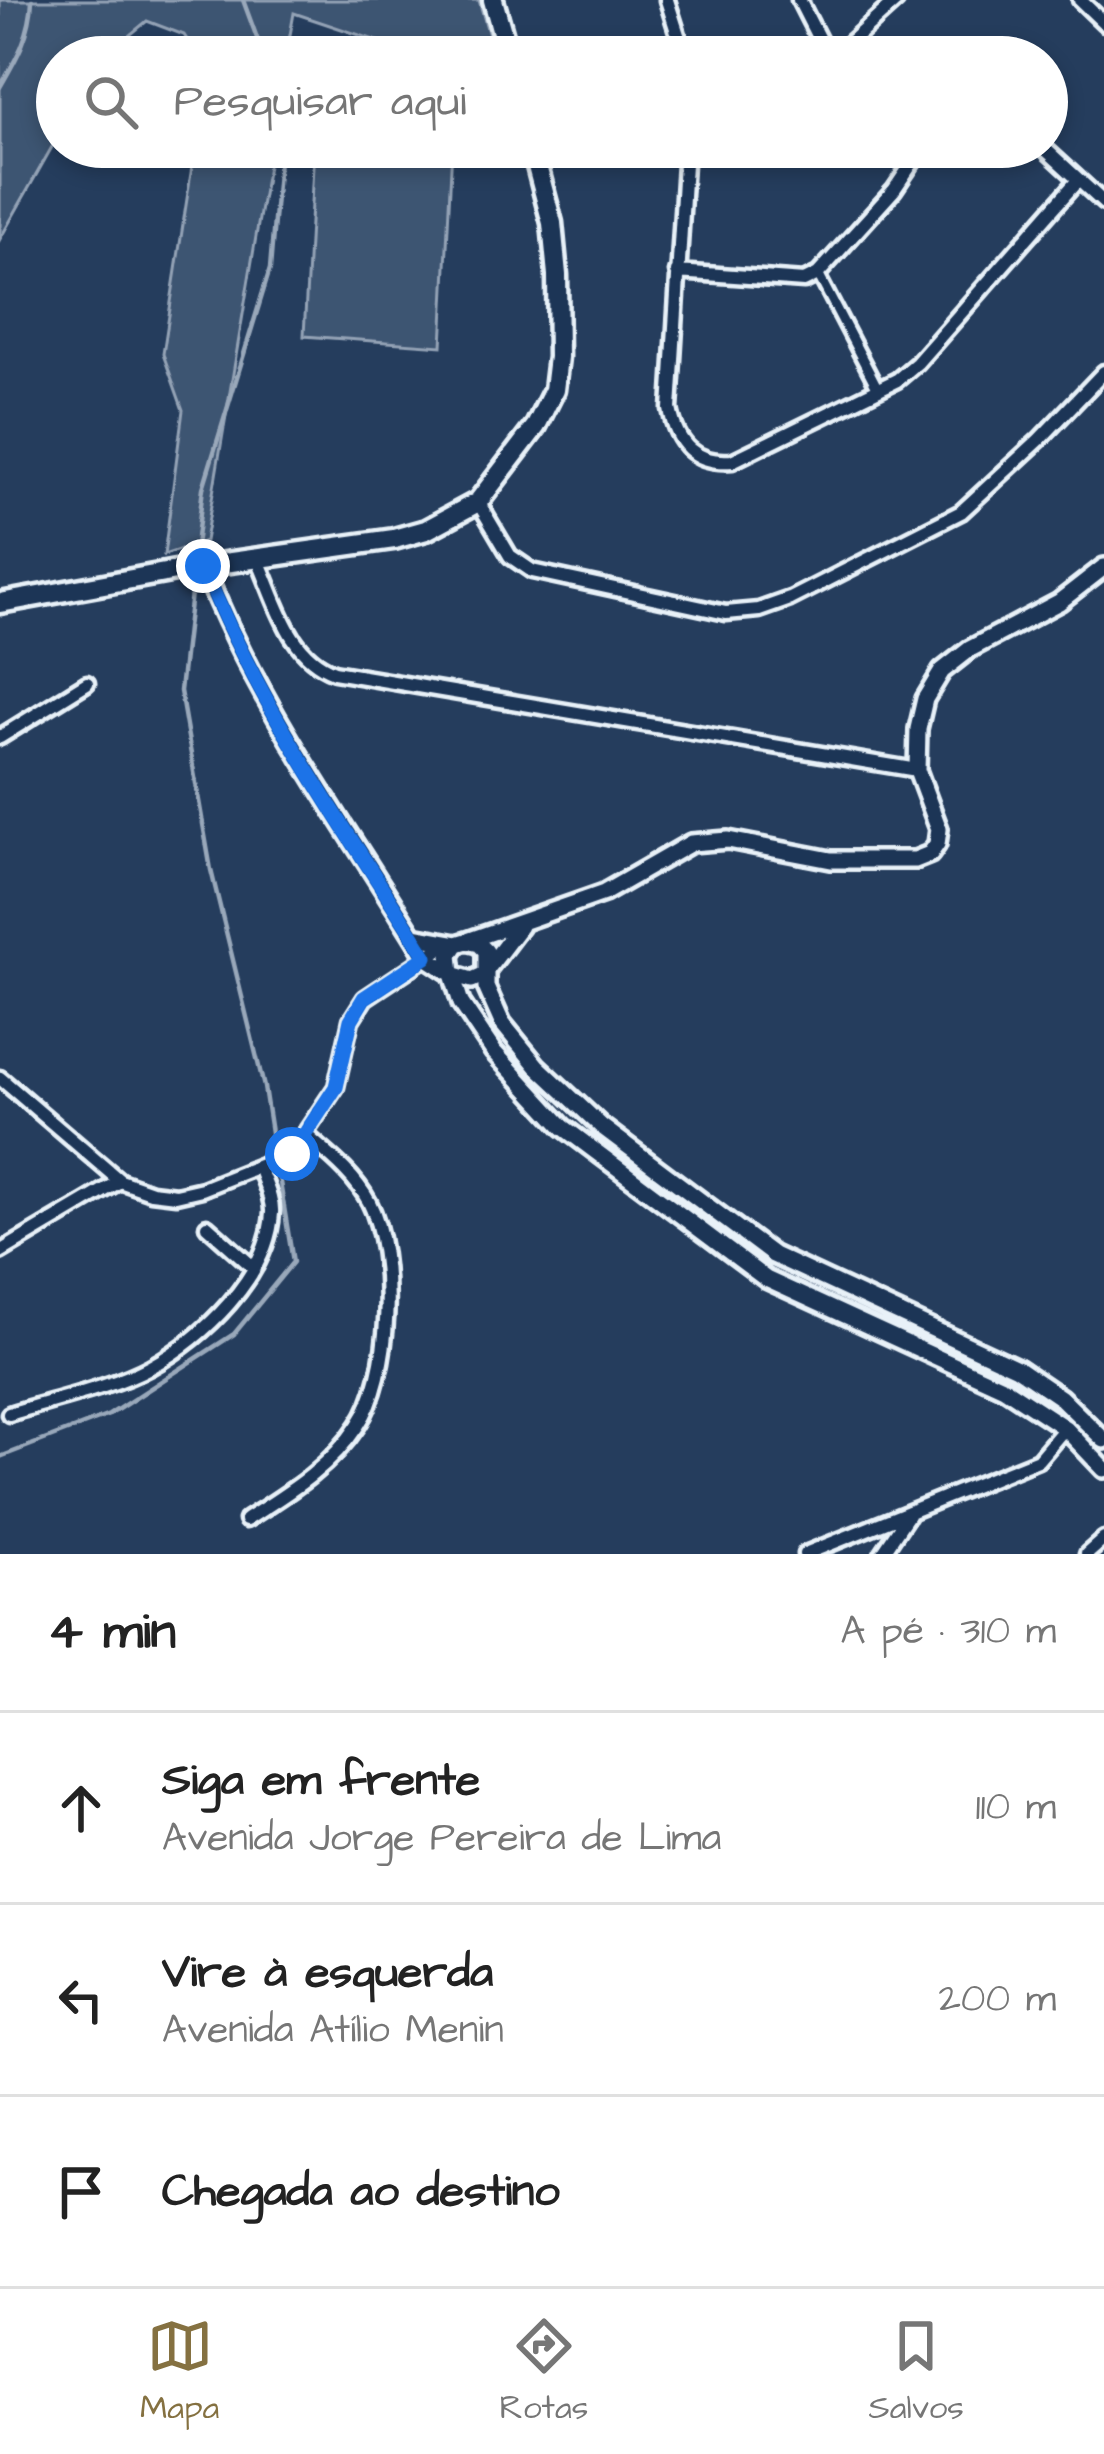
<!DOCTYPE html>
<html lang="pt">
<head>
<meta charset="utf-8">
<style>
	:root { --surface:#fff; --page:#f6f6f6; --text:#222; --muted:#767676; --line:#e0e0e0; --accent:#857141 }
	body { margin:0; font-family:"Architects Daughter",sans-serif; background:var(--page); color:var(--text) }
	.stop { position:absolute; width:36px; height:36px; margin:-27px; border:9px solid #1a73e8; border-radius:50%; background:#fff }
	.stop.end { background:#1a73e8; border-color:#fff; box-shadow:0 3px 12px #0008 }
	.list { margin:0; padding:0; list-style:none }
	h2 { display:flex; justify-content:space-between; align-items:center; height:156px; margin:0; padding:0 48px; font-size:51px }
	h2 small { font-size:39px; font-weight:400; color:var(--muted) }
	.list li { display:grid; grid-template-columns:78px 1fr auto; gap:36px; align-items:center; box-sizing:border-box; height:192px; padding:0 48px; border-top:3px solid var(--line) }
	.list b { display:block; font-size:45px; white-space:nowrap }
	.list p { margin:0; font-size:39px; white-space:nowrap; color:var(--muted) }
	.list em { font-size:39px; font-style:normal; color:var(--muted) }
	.icon { flex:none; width:66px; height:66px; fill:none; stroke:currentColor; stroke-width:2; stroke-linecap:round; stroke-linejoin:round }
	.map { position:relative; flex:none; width:1104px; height:1554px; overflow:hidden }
	.search { position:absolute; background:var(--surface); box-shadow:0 6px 18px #0003; left:36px; right:36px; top:36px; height:132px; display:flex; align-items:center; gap:30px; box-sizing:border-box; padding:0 42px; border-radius:66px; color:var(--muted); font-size:45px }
	.sheet { height:732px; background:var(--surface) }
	nav { display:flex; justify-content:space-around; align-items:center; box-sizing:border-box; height:168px; border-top:3px solid var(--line); background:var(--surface); font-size:33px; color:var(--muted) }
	nav a { display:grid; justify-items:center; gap:6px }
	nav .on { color:var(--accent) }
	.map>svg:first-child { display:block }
	.green { fill:#3e5472; stroke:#93a2b5; stroke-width:3 }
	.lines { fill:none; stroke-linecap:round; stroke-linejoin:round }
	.stream { stroke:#99a8ba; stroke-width:4.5 }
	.pedestrian-casing { stroke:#e8f1f8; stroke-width:18 }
	.minor-casing { stroke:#e8f1f8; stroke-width:21 }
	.tertiary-casing { stroke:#e8f1f8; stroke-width:24 }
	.secondary-casing { stroke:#e8f1f8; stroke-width:27 }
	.pedestrian { stroke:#1d3557; stroke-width:9 }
	.minor { stroke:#1d3557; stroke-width:12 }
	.tertiary { stroke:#1d3557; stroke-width:15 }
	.secondary { stroke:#1d3557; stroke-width:18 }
	.route { stroke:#1a73e8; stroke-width:15 }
</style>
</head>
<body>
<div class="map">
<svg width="1104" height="1554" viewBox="0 0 1104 1554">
	<rect width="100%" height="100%" fill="#253d5d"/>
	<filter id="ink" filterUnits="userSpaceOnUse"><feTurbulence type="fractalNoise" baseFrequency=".00833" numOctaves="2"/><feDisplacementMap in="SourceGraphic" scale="24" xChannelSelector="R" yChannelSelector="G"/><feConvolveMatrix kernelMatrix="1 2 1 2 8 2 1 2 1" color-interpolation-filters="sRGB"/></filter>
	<g filter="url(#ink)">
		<path class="green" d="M0,0h479l16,57h-70l-131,-44 -8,44h-88l-14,-22 -37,-14 -44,36h-46v81l-57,101z
			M195,147h76l-66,394 -41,14 19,-145 -20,-56z
			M314,147h138l-10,199 -138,-10z"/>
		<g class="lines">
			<path class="stream" d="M243,0l21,57
				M0,87c17,-29 31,-53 32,-87
				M194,563l9,-75 67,-219 10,-122
				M193,575l-13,116 31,179 53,217 10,65
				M0,1457l109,-42 125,-81 59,-72 -15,-92"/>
			<g class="pedestrian-casing">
				<path id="pedestrian" d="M818,274l60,115"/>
			</g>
			<g class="minor-casing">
				<path id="minor" d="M667,0l18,57
					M799,0l29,57
					M1080,0l24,23
					M834,57l63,-57
					M686,147l-16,262c7,35 25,55 62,52l165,-81 20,-17 161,-183
					M1043,147l61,56
					M677,272l127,9 14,-7 76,-84 29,-43
					M478,502l32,54 22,15 194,42 33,-3 31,-11 171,-87 78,-72 65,-68
					M258,560c19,42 30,95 76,112l583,98
					M0,737l87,-54
					M0,1078l120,103 31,11 25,3 26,-6 90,-36 44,-66 15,-67 14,-22 83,-55
					M207,1226l47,42
					M0,1252l120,-71
					M9,1414c44,-14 102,-26 141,-47 53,-29 118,-90 122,-154 1,-15 -8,-31 -12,-44
					M246,1520c42,-27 84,-52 112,-95 34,-49 38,-171 11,-223 -15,-28 -40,-47 -63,-67
					M805,1554l233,-94 27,-32
					M882,1554l26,-39
					M1087,1554l17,-15"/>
			</g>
			<g class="tertiary-casing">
				<path id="tertiary" d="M203,566c57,145 143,259 223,391l26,17 9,29 33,49 69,75 203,152 238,109 61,40 39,41
					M413,936l44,8 10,-3 137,-48 87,-50 37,-3 103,20h84l15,-6 7,-10 2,-15 -22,-59 1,-41 7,-30 17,-28 28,-22 89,-47 45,-35
					M467,941l12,3 7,7v36l16,36 35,43 64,60 172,129 244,113 44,30 43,42
					M457,944l-7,11 2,19 20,6 11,-5
					M488,968l32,-42"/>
			</g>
			<g class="secondary-casing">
				<path id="secondary" d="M493,0l16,57
					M0,603l203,-37 191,-27 32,-9 52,-28 58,-76 18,-36 4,-33 -1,-82 -5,-52 -20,-76"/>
			</g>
			<use href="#pedestrian" class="pedestrian"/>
			<use href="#minor" class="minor"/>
			<use href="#tertiary" class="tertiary"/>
			<use href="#secondary" class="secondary"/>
		</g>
	</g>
	<g class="lines" filter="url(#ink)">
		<path class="route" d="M203,566c57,145 142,260 223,391l-62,41 -13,22 -15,67 -44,67"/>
	</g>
</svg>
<div class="stop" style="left:292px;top:1154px"></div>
<div class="stop end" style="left:203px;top:566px"></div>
<div class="search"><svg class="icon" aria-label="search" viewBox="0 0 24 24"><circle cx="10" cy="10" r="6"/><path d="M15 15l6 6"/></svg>Pesquisar aqui</div>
</div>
<section class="sheet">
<h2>4 min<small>A pé · 310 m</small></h2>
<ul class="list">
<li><svg class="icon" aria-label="ahead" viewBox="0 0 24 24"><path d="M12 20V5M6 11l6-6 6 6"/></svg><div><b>Siga em frente</b><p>Avenida Jorge Pereira de Lima</p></div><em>110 m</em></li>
<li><svg class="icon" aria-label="left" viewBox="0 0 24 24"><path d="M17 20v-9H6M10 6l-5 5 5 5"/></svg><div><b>Vire à esquerda</b><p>Avenida Atílio Menin</p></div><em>200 m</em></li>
<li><svg class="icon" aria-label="arrive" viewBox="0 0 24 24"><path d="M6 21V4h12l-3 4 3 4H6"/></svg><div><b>Chegada ao destino</b></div></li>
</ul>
</section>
<nav>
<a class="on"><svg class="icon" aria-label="map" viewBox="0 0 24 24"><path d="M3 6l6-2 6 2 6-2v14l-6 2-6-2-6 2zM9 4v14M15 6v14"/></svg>Mapa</a>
<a><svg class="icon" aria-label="directions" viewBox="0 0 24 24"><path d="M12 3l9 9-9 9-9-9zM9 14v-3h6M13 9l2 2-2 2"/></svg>Rotas</a>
<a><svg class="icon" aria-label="saved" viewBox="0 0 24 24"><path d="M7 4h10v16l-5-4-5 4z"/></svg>Salvos</a>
</nav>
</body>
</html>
